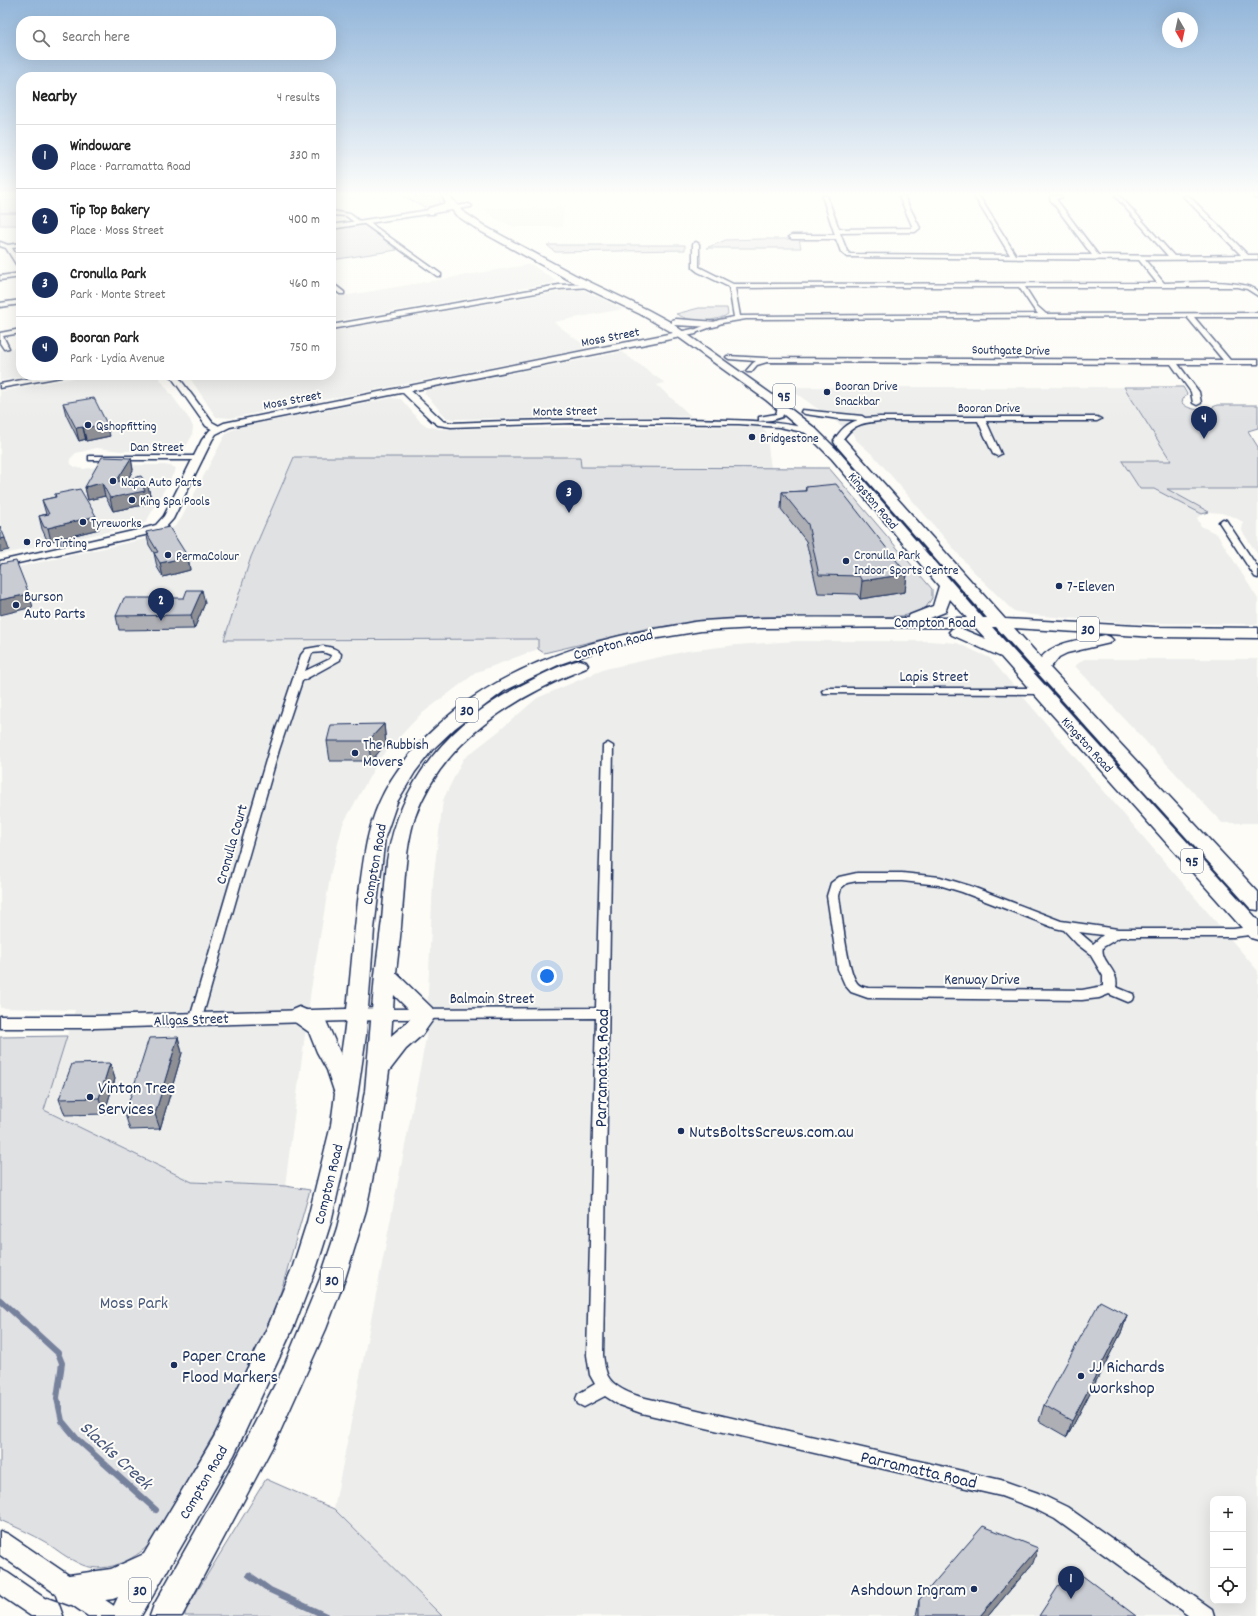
<!DOCTYPE html>
<html lang="en">
<head>
<meta charset="utf-8">
<style>
	:root { --surface:#fff; --page:#f2f2f2; --text:#222; --muted:#767676; --line:#e0e0e0; --accent:#1b2f5e }
	body { margin:0; font-family:Dekko,sans-serif; background:var(--page); color:var(--text) }
	.controls { position:absolute; right:12px; bottom:12px; display:grid; overflow:hidden; border-radius:8px; box-shadow:0 4px 16px #0002 }
	.controls button { width:36px; height:36px; display:grid; place-items:center; padding:0; border:0; border-bottom:1px solid var(--line); background:var(--surface); color:var(--text); font:20px sans-serif }
	.compass { position:absolute; left:1162px; top:12px; width:36px; height:36px; border-radius:50%; background:var(--surface); box-shadow:0 4px 16px #0002; rotate:171deg }
	.you { position:absolute; left:547px; top:976px; width:14px; height:14px; margin:-10px; border:3px solid #fff; border-radius:50%; background:#1a73e8; box-shadow:0 0 0 6px #1a73e833 }
	.badge { display:grid; place-items:center; width:26px; height:26px; border-radius:50%; background:var(--accent); color:#fff; font-size:13px; font-weight:700 }
	.pin { position:absolute; translate:-50% -33px; filter:drop-shadow(0 1px 2px #0008) }
	.pin::after { content:''; position:absolute; top:21px; width:14px; height:12px; background:inherit; clip-path:polygon(0 0,100% 0,50% 100%) }
	.list { margin:0; padding:0; list-style:none }
	h2 { display:flex; justify-content:space-between; align-items:center; height:52px; margin:0; padding:0 16px; font-size:17px }
	h2 small { font-size:13px; font-weight:400; color:var(--muted) }
	.list li { display:grid; grid-template-columns:26px 1fr auto; gap:12px; align-items:center; box-sizing:border-box; height:64px; padding:0 16px; border-top:1px solid var(--line) }
	.list b { display:block; font-size:15px; white-space:nowrap }
	.list p { margin:0; font-size:13px; white-space:nowrap; color:var(--muted) }
	.list em { font-size:13px; font-style:normal; color:var(--muted) }
	.icon { flex:none; width:22px; height:22px; fill:none; stroke:currentColor; stroke-width:2; stroke-linecap:round; stroke-linejoin:round }
	.map { position:relative; flex:none; width:1258px; height:1616px; overflow:hidden }
	.search { position:absolute; background:var(--surface); box-shadow:0 4px 16px #0002; left:16px; top:16px; width:320px; height:44px; display:flex; align-items:center; gap:10px; box-sizing:border-box; padding:0 14px; border-radius:16px; color:var(--muted); font-size:15px }
	.panel { position:absolute; background:var(--surface); box-shadow:0 4px 16px #0002; left:16px; top:72px; width:320px; height:308px; border-radius:16px }
	.map>svg:first-child { display:block }
	.built { fill:#edeeec; fill-rule:evenodd }
	.green { fill:#e0e1e3; stroke:#7e88a0 }
	.lines { fill:none; stroke-linecap:round; stroke-linejoin:round }
	.stream-far1 { stroke:#76819c; stroke-width:2 }
	.stream { stroke:#76819c; stroke-width:6 }
	.minor-casing { stroke:#1b2f5e; stroke-width:3 }
	.tertiary-casing { stroke:#1b2f5e; stroke-width:3 }
	.secondary-casing { stroke:#1b2f5e; stroke-width:3 }
	.primary-casing { stroke:#1b2f5e; stroke-width:3 }
	.minor { fill:#fdfcf7; fill-rule:evenodd }
	.tertiary { fill:#fdfcf7; fill-rule:evenodd }
	.secondary { fill:#fdfcf7; fill-rule:evenodd }
	.primary { fill:#fdfcf7; fill-rule:evenodd }
	.wall { fill:#adafb5; stroke:#1b2f5e }
	.shaded-wall { fill:#8d8f94; stroke:#1b2f5e }
	.building { fill:#c9ccd3; stroke:#1b2f5e }
	.poi-dot { fill:#1b2f5e; stroke:#fdfcf7; stroke-width:1.5 }
	.labels { text-anchor:middle; stroke-width:4; stroke-linejoin:round; paint-order:stroke }
	.far-street-label { font-size:13px; fill:#1b2f5e; stroke:#fdfcf7 }
	.far-poi-label { font-size:13px; fill:#1b2f5e; stroke:#fdfcf7; text-anchor:start }
	.shield { fill:#fdfcf7; stroke:#5f6c8c; stroke-width:1 }
	.shield-label { font-size:14px; font-weight:bold; fill:#1b2f5e }
	.poi-label { font-size:15px; fill:#1b2f5e; stroke:#fdfcf7; text-anchor:start }
	.street-label { font-size:15px; fill:#1b2f5e; stroke:#fdfcf7 }
	.near-street-label { font-size:18px; fill:#1b2f5e; stroke:#fdfcf7 }
	.near-poi-label { font-size:18px; fill:#1b2f5e; stroke:#fdfcf7; text-anchor:start }
	.near-park-label { font-size:18px; fill:#4c5c7f; stroke:#fdfcf7 }
	.near-water-label { font-size:19px; font-style:italic; fill:#49587d; stroke:#fdfcf7 }
</style>
</head>
<body>
<div class="map">
<svg width="1258" height="1616" viewBox="0 0 1258 1616">
	<rect width="100%" height="100%" fill="#fdfcf7"/>
	<filter id="ink" filterUnits="userSpaceOnUse"><feTurbulence type="fractalNoise" baseFrequency=".025" numOctaves="2"/><feDisplacementMap in="SourceGraphic" scale="8" xChannelSelector="R" yChannelSelector="G"/><feConvolveMatrix kernelMatrix="1 2 1 2 8 2 1 2 1" color-interpolation-filters="sRGB"/></filter>
	<g filter="url(#ink)">
		<path class="built" d="M333,196h69l1,1 -65,2z
			M483,208h81l-1,19h-49l-18,-8z
			M531,264l25,17 -3,2 -222,39v-24z
			M575,289l9,1 39,19 -69,13 34,26 -357,70 -15,-1 -28,-42h143v-44z
			M21,347v28h12l-33,6v-31z
			M622,352l43,31 -8,2 34,31 -237,3 -7,-1 -23,-25 2,-3z
			M91,375h66l33,45 3,7 -1,9 -8,14 -8,1h-56l-23,-3 -21,5 -6,6 1,5 4,3 8,2 28,-4h54l9,2 2,2 -30,53 -6,3 -140,30v-164z
			M787,387h337l47,74h-48l17,28h14l48,25 -5,4 4,8 16,8 41,65v25l-133,-1 -94,-8 -18,-4 -42,-42 -95,-111 -21,-19 -2,-5z
			M391,398l10,1 19,22 7,5 13,3 147,-2h173l6,4 5,37 -190,-1 -1,-10h-287l-42,100 -27,83 315,-1 -1,10 -61,23 -57,43 -40,43 -37,66 -12,48 -20,118 -26,196 -93,-4 -149,-72 32,-100 -75,-2v-437l149,-33 16,-6 10,-6 6,-7 43,-82 5,-6 15,-5z
			M1166,489h92v66l-16,-24 1,-9 -9,-5 -13,-4 -12,-1z
			M797,641h133l27,2 33,15 268,313v645h-816l-108,-107 92,-471 7,-158 10,-80 20,-41 36,-28 38,-33 68,-29 82,-18 49,-6zM1213,1499h30v102h-30z
			M1084,659h174v164h-36l-147,-157z"/>
		<path class="green" d="M0,196h21v29h-21z
			M402,196h37l1,6c-3,6 -11,8 -17,8l2,-3z
			M363,223l34,27 -66,10v-32z
			M764,239h35l2,9h-95l20,-8z
			M547,245h138v5l-130,2z
			M699,308h28l1,6c-7,6 -28,8 -37,6 -5,-1 -10,-4 -15,-6z
			M1124,387h59l4,7 -4,5 -1,4c9,9 25,8 35,2h41v23l-10,3 10,16v42h-91l42,23 -7,2 -48,-25h-14l-18,-28h49z
			M294,457h286l1,10 248,1 103,121v9l-7,11 -7,4 -17,3 -51,2 -89,-1 -31,2 -81,9 -105,25 -6,-4v-10l-314,1 27,-83z
			M67,1036l-23,74 148,72 93,4 25,4 -29,101 -37,94 -33,54 -60,104c-18,18 -48,33 -73,20 -11,-5 -21,-13 -31,-20 -15,-9 -31,-16 -47,-23v-483z
			M266,1479l68,30 108,107h-257v-5z"/>
		<g class="lines">
			<path class="stream-far1" d="M0,213h21"/>
			<path class="stream" d="M0,1300l58,53 4,10 -5,35 5,23 15,18 79,71
				M249,1575l21,15 56,26"/>
			<g class="minor-casing">
				<path id="minor" d="M822,196h5l12,33 74,-1 -14,-32h5l16,32 -5,4 -75,1 7,18 3,3 160,1 -36,-59h5l37,59h76l-42,-56 1,-3h11v1l-6,2 42,56 70,1 -53,-60h5l54,60 67,-1 -58,-59h6l59,59h10v4l-113,1 19,23c22,0 77,-5 94,8v5l-11,-7 -9,-2h-213l12,19 9,8 212,-1v4h-64l36,43h28v4h-80l21,28 2,11 -4,2 -4,-2 -2,-11 -20,-28 -404,-2 -10,3 -6,7h-4l-1,-1 7,-8 3,-2 -27,-2 -3,-2 1,-1 38,2 458,2 -36,-43 -441,2 -24,4 -27,10h-4v-2l28,-11 15,-3 -5,-30 -31,-15 -5,-4v-24l3,-2 3,2v23l34,17 424,-1 -18,-23 -292,-3 -6,-5 -5,-13h-44l-3,-2 3,-2h43zM833,287h186l14,21 5,6 -298,2 -5,-28z
					M331,211l19,3 12,9 -5,1 -11,-8 -15,-1z
					M363,221h4l74,53v2h-4l-74,-53z
					M0,242l8,3 13,-2v4l-9,1 9,15v7l-2,-1 -13,-21 -6,-2z
					M331,282l13,10v2h-4l-9,-7z
					M590,284l3,2 -1,1 -33,2 -228,40v-4l228,-40z
					M21,300v4l-21,3v-4z
					M21,329v4l-18,3 6,12 -5,1 -4,-6v-10z
					M49,375h15l-3,2 -61,11v-4z
					M170,375h7l35,47 9,5v4h-6l-9,-5z
					M402,388h6l35,33 8,2c72,-3 144,-4 216,-4 50,1 99,-1 148,11l1,2 -4,2 -33,-7 -40,-3 -168,-1 -120,4 -13,-2 -7,-5 -29,-28z
					M779,405h3l4,2 -4,10 -10,3 -13,1v-4l17,-3z
					M802,410l60,6 3,2 15,-1h217l4,2 -4,2h-111l15,33 -4,2 -4,-2 -15,-33h-98c-20,2 -28,4 -39,21h-3l-4,-2c7,-10 12,-16 24,-20l-19,-1 -34,-5 -4,-2z
					M89,456h110l4,2 -4,2h-110z
					M1223,519l3,1 32,48v10l-3,-1 -36,-55z
					M323,646c7,1 13,2 18,8l-1,6 -38,21 -23,69 -77,268 -1,3 -5,2 -5,-2 -1,-3 79,-268 32,-95 5,-6zM323,652l8,3 -1,4 -25,12 7,-18z
					M827,688h213l5,3 -5,3 -217,-1 -1,-2z
					M608,743l5,3 -10,609c1,5 1,11 3,16 3,14 22,22 35,26l360,83 37,13 29,14 145,102 2,7h-25l-134,-97 -22,-11 -32,-12 -360,-83 -22,-8 -14,-9 -21,11 -6,-3 -2,-5 2,-5 17,-10 -5,-9 -3,-20 9,-337 -214,1 -5,-2 -1,-3 1,-3 5,-2 214,-1 7,-262z
					M857,873h45l38,4 30,9 91,35 57,8h115l25,-3v8l-25,3h-113l-17,10c-4,14 17,24 13,40l17,7 1,3 -1,3 -5,2 -19,-8 -10,4 -17,2 -214,-2 -17,-6 -6,-7 -7,-16 -11,-73 4,-13 8,-6zM857,881h45l37,4 23,7 93,36 9,2 13,14 13,10 13,22v10l-21,4 -214,-2c-4,-1 -8,-1 -11,-5 -10,-13 -15,-68 -18,-87l2,-8 6,-5zM1079,932l24,3 -10,9z"/>
			</g>
			<g class="tertiary-casing">
				<path id="tertiary" d="M469,204l3,2 -1,1 -140,22v-4z
					M21,273v4l-21,3v-4z
					M693,329l3,1 1,2 -1,2 -466,93 -14,7 -4,6 -39,79 -9,10 -19,6 -145,32v-6l142,-32 14,-4 8,-9 38,-76 8,-10 14,-7z
					M382,1008l6,2 2,4 -2,4 -6,2 -287,8h-95v-12h95z
					M0,1531l8,3 109,74 4,8h-33l-88,-61z
					M0,1569l8,4 51,35 4,8h-32l-31,-21z"/>
			</g>
			<g class="secondary-casing">
				<path id="secondary" d="M1253,196h5v2h-4z"/>
			</g>
			<g class="primary-casing">
				<path id="primary" d="M442,196h8l12,15 24,16 89,48 73,35 24,13v-3l4,-1 41,3 1,2 -1,2 -4,1 -39,-2 100,71 42,33 24,24 143,165h4l-151,-173 -2,-3 2,-3h8l161,180 150,8 103,1v10l-103,-1 -141,-9 27,30c15,-18 42,-18 64,-23l5,2 3,3 -3,3 -43,10 -8,4 -9,11 208,224v18l-7,-1 -255,-282h-4l266,293v20l-7,-2 -250,-281 -49,-22 -3,-3 3,-3 5,-2 5,2 24,10 -11,-12 -219,1 -55,3 -67,11 -28,6 -46,16 -56,27 -49,37 -23,22 -17,22 -18,30 -12,35 -11,92 -8,106 -13,90 -22,97 -14,44 -23,60 -60,129 -93,161h-32l9,-19 -5,2 -44,6 -11,-4 -4,-11 4,-11 11,-4 42,-6 33,-15 70,-117 55,-113 24,-58 14,-44 24,-97 4,-31 -8,-24 -10,-18 -8,-20 -17,-12 -4,-5 4,-5 7,-3 7,3 20,11 15,34c9,-56 11,-113 19,-169 4,-29 7,-56 19,-83 16,-37 47,-69 78,-94 59,-45 131,-69 204,-81 14,-2 28,-6 42,-7 68,-5 137,-3 205,-3l2,-3 23,-9 6,-20 -107,-127 -24,-24 -42,-35 -96,-69 -30,-17 -73,-35 -87,-48 -24,-16 -6,-8 -17,7h-6l-1,-2 3,-4 17,-5zM950,599l17,19h-37l15,-6z
					M580,660l6,2 2,3 -2,3c-72,29 -144,73 -171,149 -10,31 -10,64 -13,96 -1,20 -4,40 -6,60l37,36 4,5 -15,21 -16,14 -17,22 -11,80 -12,59 -21,69 -19,50 -48,107 -96,180h-32l4,-11 79,-140 49,-94 38,-92 17,-51 14,-57 14,-80 10,-116 7,-55 5,-59c13,-85 69,-145 145,-181 15,-8 31,-16 48,-20zM394,995l20,20 -8,8 -15,13z
					M47,1598l11,4 5,14h-30l-1,-3 4,-11z"/>
			</g>
			<use href="#minor" class="minor"/>
			<use href="#tertiary" class="tertiary"/>
			<use href="#secondary" class="secondary"/>
			<use href="#primary" class="primary"/>
		</g>
		<path class="wall" d="M63,403l47,33 -24,5v-2l-7,2 -13,-26z
			M131,458l2,12 -5,9 20,7 3,13 -4,1 1,4 -35,7 -8,-15 -17,4 -3,-13z
			M806,487l101,87 -2,18 -45,7 -3,-5 -39,-1 -12,-52 -25,-32 1,-17 23,-1z
			M55,494l44,35 -48,12 -4,-1 -5,-11 -3,-13 7,-2 -4,-14 13,-3z
			M146,532l42,25 2,13 -27,7 -6,-10 -3,-14 -5,-8z
			M205,603l-11,26 -75,1 -3,-14z
			M384,724l2,20 -15,17h-41l-3,-20z
			M178,1037l4,16 -22,76 -30,1 -5,-16z
			M110,1063l5,16 -11,35 -39,1 -6,-16z
			M1127,1315l-5,16 -55,106 -28,-16 5,-16z
			M1033,1563l-45,53h-72l3,-16z"/>
		<path class="shaded-wall" d="M107,424l3,12 -24,5 -3,-13z
			M83,427l3,12 -7,2 -3,-13z
			M131,458l2,12 -14,24 -3,-12z
			M102,483l3,13 -17,4 -3,-13z
			M148,486l3,13 -4,1 1,4 -35,7 -3,-13 33,-11z
			M96,516l3,13 -48,12 -3,-13z
			M5,538l4,12 -9,2v-13z
			M188,557l2,13 -27,7 -3,-14z
			M907,574l-2,18 -45,7 2,-18z
			M202,590l3,13 -11,26 -3,-14z
			M29,594l4,13 -33,8v-15z
			M384,724l2,20 -15,17 -3,-20z
			M178,1037l4,16 -22,76 -5,-15z
			M110,1063l5,16 -11,35 -5,-16z
			M1127,1315l-5,16 -55,106 5,-16z
			M1038,1548l-5,15 -45,53h-8z"/>
		<path class="building" d="M94,398l13,26 -24,4v-1l-7,1 -13,-25z
			M102,457l29,1 -15,24 25,-6 7,10 -5,1 2,4 -35,7 -8,-15 -17,4z
			M836,484l71,90 -45,7 -3,-5 -40,-1 -11,-51 -26,-32 24,-1v-4z
			M80,489l16,27 -48,12 -4,-1 -5,-11 10,-2 -7,-14 14,-3 -1,-3z
			M0,526l5,12 -5,1z
			M169,527l19,30 -28,6 -6,-10 4,-1 -12,-20z
			M16,561l13,33 -29,6v-36z
			M187,590h15l-11,25 -75,1 8,-18h60z
			M384,724l-16,17h-41l4,-16z
			M178,1037l-23,77h-30l24,-76z
			M110,1063l-11,35 -40,1 13,-35z
			M1100,1301l27,14 -55,106 -28,-16z
			M983,1526l55,22 -58,68h-61v-16z
			M1071,1567l65,49h-97z"/>
	</g>
	<linearGradient id="sky" x2="0" y2="1"><stop stop-color="#93b6da"/><stop offset="0.46" stop-color="#fefefb"/><stop offset="1" stop-color="#fefefb" stop-opacity="0"/></linearGradient>
	<rect width="1258" height="422" fill="url(#sky)"/>
	<g class="poi-dot">
		<circle cx="827" cy="392" r="4"/>
		<circle cx="88" cy="425" r="4"/>
		<circle cx="752" cy="437" r="4"/>
		<circle cx="113" cy="481" r="4"/>
		<circle cx="132" cy="500" r="4"/>
		<circle cx="83" cy="522" r="4"/>
		<circle cx="27" cy="542" r="4"/>
		<circle cx="168" cy="555" r="4"/>
		<circle cx="846" cy="561" r="4"/>
		<circle cx="1059" cy="586" r="4"/>
		<circle cx="16" cy="605" r="4"/>
		<circle cx="355" cy="753" r="4"/>
		<circle cx="90" cy="1097" r="4"/>
		<circle cx="681" cy="1131" r="4"/>
		<circle cx="174" cy="1365" r="4"/>
		<circle cx="1081" cy="1376" r="4"/>
		<circle cx="974" cy="1589" r="4"/>
	</g>
	<g class="labels">
		<g class="far-street-label">
			<text transform="translate(610 336) rotate(-11)" y="5">Moss Street</text>
			<text transform="translate(1011 349) rotate(1)" y="5">Southgate Drive</text>
			<text transform="translate(292 399) rotate(-11)" y="5">Moss Street</text>
			<text x="989" y="412">Booran Drive</text>
			<text transform="translate(565 410) rotate(-1)" y="5">Monte Street</text>
			<text x="157" y="451">Dan Street</text>
			<text transform="translate(874 500) rotate(50)" y="5">Kingston Road</text>
			<text transform="translate(1088 744) rotate(48)" y="5">Kingston Road</text>
		</g>
		<g class="far-poi-label">
			<text x="835" y="390">Booran Drive<tspan x="835" dy="15">Snackbar</tspan></text>
			<text x="96" y="430">Qshopfitting</text>
			<text x="760" y="442">Bridgestone</text>
			<text x="121" y="486">Napa Auto Parts</text>
			<text x="140" y="505">King Spa Pools</text>
			<text x="91" y="527">Tyreworks</text>
			<text x="35" y="547">Pro Tinting</text>
			<text x="854" y="559">Cronulla Park<tspan x="854" dy="15">Indoor Sports Centre</tspan></text>
			<text x="176" y="560">PermaColour</text>
		</g>
		<g class="shield">
			<rect x="773" y="384" width="22" height="24" rx="3"/>
			<rect x="1077" y="617" width="22" height="24" rx="3"/>
			<rect x="456" y="698" width="22" height="24" rx="3"/>
			<rect x="1181" y="849" width="22" height="24" rx="3"/>
			<rect x="321" y="1268" width="22" height="24" rx="3"/>
			<rect x="129" y="1578" width="22" height="24" rx="3"/>
		</g>
		<g class="shield-label">
			<text x="784" y="401">95</text>
			<text x="1088" y="634">30</text>
			<text x="467" y="715">30</text>
			<text x="1192" y="866">95</text>
			<text x="332" y="1285">30</text>
			<text x="140" y="1595">30</text>
		</g>
		<g class="poi-label">
			<text x="1067" y="591">7-Eleven</text>
			<text x="24" y="601">Burson<tspan x="24" dy="17">Auto Parts</tspan></text>
			<text x="363" y="749">The Rubbish<tspan x="363" dy="17">Movers</tspan></text>
		</g>
		<g class="street-label">
			<text x="935" y="627">Compton Road</text>
			<text transform="translate(613 644) rotate(-15)" y="5">Compton Road</text>
			<text x="934" y="681">Lapis Street</text>
			<text transform="translate(231 844) rotate(-74)" y="5">Cronulla Court</text>
			<text transform="translate(374 864) rotate(-80)" y="5">Compton Road</text>
			<text x="982" y="984">Kenway Drive</text>
			<text x="492" y="1003">Balmain Street</text>
			<text transform="translate(191 1019) rotate(-2)" y="5">Allgas Street</text>
			<text transform="translate(328 1184) rotate(-76)" y="5">Compton Road</text>
			<text transform="translate(203 1482) rotate(-60)" y="5">Compton Road</text>
		</g>
		<g class="near-street-label">
			<text transform="translate(601 1068) rotate(-89)" y="6">Parramatta Road</text>
			<text transform="translate(919 1469) rotate(13)" y="6">Parramatta Road</text>
		</g>
		<g class="near-poi-label">
			<text x="98" y="1093">Vinton Tree<tspan x="98" dy="21">Services</tspan></text>
			<text x="689" y="1137">NutsBoltsScrews.com.au</text>
			<text x="182" y="1361">Paper Crane<tspan x="182" dy="21">Flood Markers</tspan></text>
			<text x="1089" y="1372">JJ Richards<tspan x="1089" dy="21">workshop</tspan></text>
			<text x="966" y="1595" text-anchor="end">Ashdown Ingram</text>
		</g>
		<g class="near-park-label">
			<text x="134" y="1308">Moss Park</text>
		</g>
		<g class="near-water-label">
			<text transform="translate(117 1454) rotate(43)" y="7">Slacks Creek</text>
		</g>
	</g>
</svg>
<div class="controls">
<button>+</button>
<button>−</button>
<button><svg class="icon" aria-label="locate" viewBox="0 0 24 24"><circle cx="12" cy="12" r="6"/><path d="M12 2v4M12 18v4M2 12h4M18 12h4"/></svg></button>
</div>
<svg class="compass" viewBox="-18 -18 36 36"><path d="M0-13l5 13h-10z" fill="#e53935"/><path d="M0 13l5-13h-10z" fill="#767676"/></svg>
<div class="you"></div>
<div class="pin badge" style="left:1071px;top:1599px">1</div>
<div class="pin badge" style="left:161px;top:621px">2</div>
<div class="pin badge" style="left:569px;top:513px">3</div>
<div class="pin badge" style="left:1204px;top:439px">4</div>
<div class="search"><svg class="icon" aria-label="search" viewBox="0 0 24 24"><circle cx="10" cy="10" r="6"/><path d="M15 15l6 6"/></svg>Search here</div>
<section class="panel">
<h2>Nearby<small>4 results</small></h2>
<ul class="list">
<li><span class="badge">1</span><div><b>Windoware</b><p>Place · Parramatta Road</p></div><em>330 m</em></li>
<li><span class="badge">2</span><div><b>Tip Top Bakery</b><p>Place · Moss Street</p></div><em>400 m</em></li>
<li><span class="badge">3</span><div><b>Cronulla Park</b><p>Park · Monte Street</p></div><em>460 m</em></li>
<li><span class="badge">4</span><div><b>Booran Park</b><p>Park · Lydia Avenue</p></div><em>750 m</em></li>
</ul>
</section>
</div>
</body>
</html>
